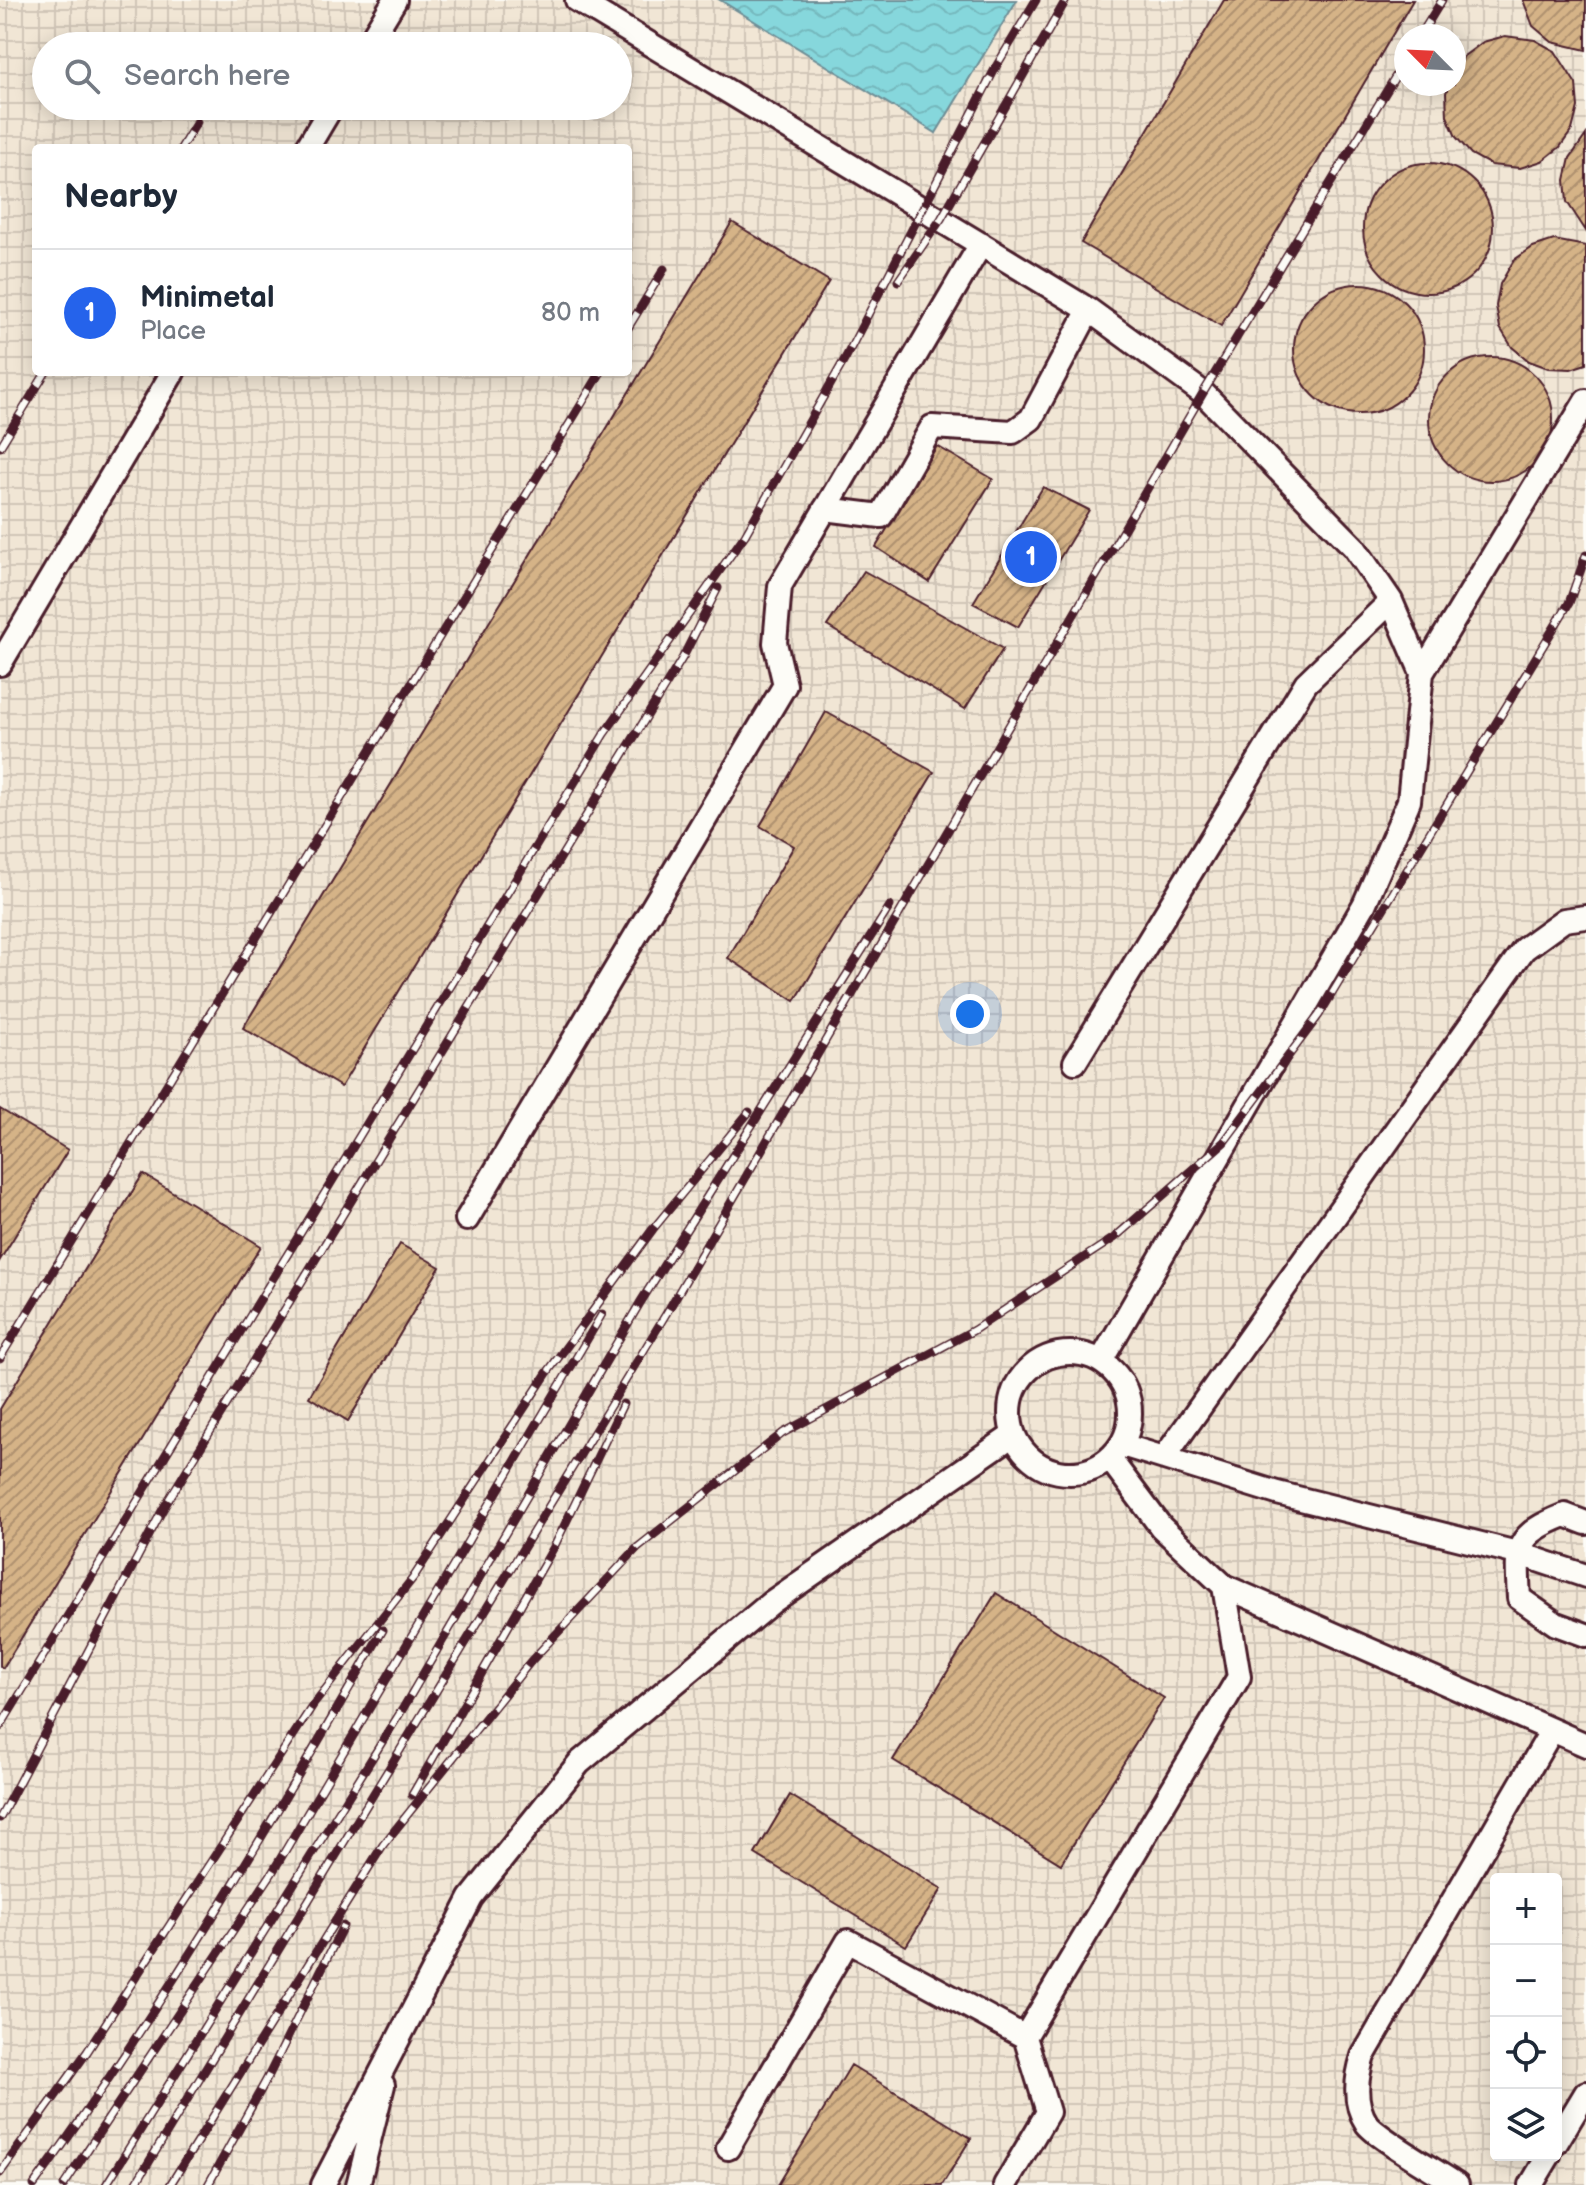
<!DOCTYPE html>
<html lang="en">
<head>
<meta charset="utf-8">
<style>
	:root { --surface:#fff; --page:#f6f6f7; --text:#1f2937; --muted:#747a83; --line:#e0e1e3; --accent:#2563eb }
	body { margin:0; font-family:"Balsamiq Sans",sans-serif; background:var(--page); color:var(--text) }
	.controls { position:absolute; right:24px; bottom:24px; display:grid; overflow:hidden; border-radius:8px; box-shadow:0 4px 20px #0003 }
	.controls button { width:72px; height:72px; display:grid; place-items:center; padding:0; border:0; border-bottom:2px solid var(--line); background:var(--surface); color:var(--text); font:40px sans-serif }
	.compass { position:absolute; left:1394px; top:24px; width:72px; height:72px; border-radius:50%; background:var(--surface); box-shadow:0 4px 20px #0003; rotate:294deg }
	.you { position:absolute; left:970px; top:1014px; width:28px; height:28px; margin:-20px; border:6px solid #fff; border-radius:50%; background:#1a73e8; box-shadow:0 0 0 12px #1a73e833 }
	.badge { display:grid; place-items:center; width:52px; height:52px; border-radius:50%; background:var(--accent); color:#fff; font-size:26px; font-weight:700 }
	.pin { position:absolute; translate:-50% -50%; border:4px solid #fff; box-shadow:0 2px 8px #0006 }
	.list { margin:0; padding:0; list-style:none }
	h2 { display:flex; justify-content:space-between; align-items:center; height:104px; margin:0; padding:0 32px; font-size:34px }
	h2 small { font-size:26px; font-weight:400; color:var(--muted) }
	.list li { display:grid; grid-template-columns:52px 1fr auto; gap:24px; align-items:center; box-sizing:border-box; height:128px; padding:0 32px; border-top:2px solid var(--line) }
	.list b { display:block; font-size:30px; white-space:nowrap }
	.list p { margin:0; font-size:26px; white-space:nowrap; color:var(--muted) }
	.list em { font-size:26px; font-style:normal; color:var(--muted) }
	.icon { flex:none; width:44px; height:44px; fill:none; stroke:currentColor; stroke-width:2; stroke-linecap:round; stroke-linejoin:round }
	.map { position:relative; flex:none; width:1586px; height:2185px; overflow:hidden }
	.search { position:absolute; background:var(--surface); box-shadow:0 4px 20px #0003; left:32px; top:32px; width:600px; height:88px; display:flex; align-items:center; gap:20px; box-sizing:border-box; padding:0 28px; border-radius:44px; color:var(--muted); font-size:30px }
	.panel { position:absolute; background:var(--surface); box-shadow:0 4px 20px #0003; left:32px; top:144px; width:600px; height:232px; border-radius:8px }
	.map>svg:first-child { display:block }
	.industrial { fill:url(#industrial-grid); fill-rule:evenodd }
	.water { fill:url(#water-waves); stroke:#6e8d95; stroke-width:2 }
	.building { fill:url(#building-hatch); stroke:#4a1f2b; stroke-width:2 }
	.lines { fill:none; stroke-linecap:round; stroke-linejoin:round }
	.service-casing { stroke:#4a1f2b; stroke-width:28 }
	.service { stroke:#fdfcf7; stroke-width:22 }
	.rail-casing { stroke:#4a1f2b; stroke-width:9 }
	.rail { stroke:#fdfcf7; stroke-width:6; stroke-dasharray:18; stroke-linecap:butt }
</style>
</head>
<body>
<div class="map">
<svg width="1586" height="2185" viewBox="0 0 1586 2185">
	<defs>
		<pattern id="industrial-grid" width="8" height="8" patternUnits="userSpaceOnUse" patternTransform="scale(2)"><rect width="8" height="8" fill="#f1e6d5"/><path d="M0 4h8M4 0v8" fill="none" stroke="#d0c5b7"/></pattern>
		<pattern id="water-waves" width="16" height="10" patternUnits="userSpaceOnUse" patternTransform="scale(2)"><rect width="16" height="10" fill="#86d7dc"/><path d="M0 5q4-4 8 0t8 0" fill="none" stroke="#75b8bd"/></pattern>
		<pattern id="building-hatch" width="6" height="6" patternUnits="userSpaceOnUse" patternTransform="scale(2)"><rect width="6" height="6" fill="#d5b387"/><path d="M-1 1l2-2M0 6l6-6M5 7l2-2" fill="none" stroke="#af916f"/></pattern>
	</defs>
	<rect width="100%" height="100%" fill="#fdfcf7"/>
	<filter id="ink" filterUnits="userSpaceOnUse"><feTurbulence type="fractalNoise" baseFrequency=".0125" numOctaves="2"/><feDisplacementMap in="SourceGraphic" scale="16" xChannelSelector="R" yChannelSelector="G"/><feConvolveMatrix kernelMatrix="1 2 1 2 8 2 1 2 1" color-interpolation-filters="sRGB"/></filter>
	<g filter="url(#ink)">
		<path class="industrial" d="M0,0h720l216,133 81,-133h569v2185h-1586zM1406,36h48v48h-48zM46,46h572v60h-572zM36,148h592v224h-592zM1496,1879h60v276h-60z"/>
		<path class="water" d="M720,0h297l-81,133z"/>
		<path class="building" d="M1224,0h189l-192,326 -140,-83z
			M1523,0h63v50l-34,-8 -19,-16z
			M1505,36l30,4 20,11 21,33 2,23 -6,23 -12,17 -18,14 -22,7 -29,-3 -20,-11 -15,-17 -9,-21 -1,-23 3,-9h5v-12l10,-16 19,-14z
			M1586,135v96l-19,-29 -2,-22 5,-22z
			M1363 228a65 65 0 1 1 130 0a65 65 0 1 1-130 0Z
			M732,222l97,59 -488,806 -98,-59z
			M1554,240l32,6v118l-15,5 -23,-1 -19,-7 -17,-14 -12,-19 -4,-22 4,-22 14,-24 19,-13z
			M1294 349a65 65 0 1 1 130 0a65 65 0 1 1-130 0Z
			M1429 419a62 62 0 1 1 124 0a62 62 0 1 1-124 0Z
			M937,446l56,33 -64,103 -53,-35z
			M1043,487l46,23 -71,117 -45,-24z
			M864,571l139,78 -38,60 -138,-83z
			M826,712l108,60 -139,229 -67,-43 66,-112 -34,-20z
			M0,1109l68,41 -68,110z
			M143,1174l118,72 -258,422 -3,-2v-257z
			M400,1244l40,23 -92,154 -39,-24z
			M996,1593l168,105 -103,166 -168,-104z
			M790,1795l152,94 -36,57 -151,-92z
			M851,2065l120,73 -29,47h-164z"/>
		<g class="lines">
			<g class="service-casing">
				<path id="service" d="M577,0l512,310 114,83 151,154 37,54 31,72 -13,128 -45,104 -263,456
					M367,46l28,-46
					M307,148l25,-42
					M825,509l56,7 51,-89 81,5 18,-13 58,-109
					M0,664l173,-292
					M1422,673l164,-272
					M1075,1062l231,-379 85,-82
					M467,1219l318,-534 -10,-42 5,-57 201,-342
					M1010 1413a60 60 0 1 1 120 0a60 60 0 1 1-120 0Z
					M1122,1445l155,48 240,60 69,23
					M1164,1458l360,-509 40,-29 22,-3
					M1586,1523l-21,-8c-51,20 -49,32 -46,83l37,26 30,11
					M1224,1586l362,159
					M1556,2143l30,-50
					M728,2148l120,-207 177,96
					M323,2185l148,-287 108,-135 193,-161 241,-167
					M358,2185l25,-100
					M1005,2185l43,-73 -23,-75 214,-360 -15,-91 -63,-59 -51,-68
					M1457,2185c-19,-13 -78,-46 -90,-61 -14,-21 -11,-46 -4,-68l189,-326
					M1531,2185l18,-30"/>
			</g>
			<use href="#service" class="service"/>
			<g class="rail-casing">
				<path id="rail" d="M1420,36l22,-36
					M181,148l16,-26
					M898,281l43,-62 125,-219
					M628,328l36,-59
					M0,447l46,-75
					M0,1358l601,-986
					M0,1727l604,-993 141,-199 101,-178 151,-292 39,-65
					M412,1795l143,-250 68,-141
					M0,1818l163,-309 520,-852 35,-69
					M0,2173l87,-121 226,-347 100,-127 134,-205 106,-144 96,-117
					M34,2185c129,-177 239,-365 349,-555
					M64,2185l208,-312 330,-559
					M106,2185l296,-475 238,-407 250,-397
					M135,2185l531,-871 537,-921 203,-334
					M170,2185l213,-340 148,-184 107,-114 145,-114 191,-103 140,-92 110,-96 95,-127 250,-412 17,-48
					M208,2185l60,-108 75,-151"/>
			</g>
			<use href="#rail" class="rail"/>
		</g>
	</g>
</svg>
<div class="controls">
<button>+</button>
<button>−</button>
<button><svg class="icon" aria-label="locate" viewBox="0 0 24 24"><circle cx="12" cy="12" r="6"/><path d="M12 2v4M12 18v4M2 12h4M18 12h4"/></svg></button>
<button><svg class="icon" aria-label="layers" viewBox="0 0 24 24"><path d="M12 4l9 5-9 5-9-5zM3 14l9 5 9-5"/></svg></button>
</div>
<svg class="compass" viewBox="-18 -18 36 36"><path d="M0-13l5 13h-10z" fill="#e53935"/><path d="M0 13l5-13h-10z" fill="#747a83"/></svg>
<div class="you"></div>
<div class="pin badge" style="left:1031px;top:557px">1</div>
<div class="search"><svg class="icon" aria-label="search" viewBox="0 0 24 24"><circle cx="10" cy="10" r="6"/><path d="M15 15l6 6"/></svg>Search here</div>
<section class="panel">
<h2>Nearby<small></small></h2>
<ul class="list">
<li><span class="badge">1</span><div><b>Minimetal</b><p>Place</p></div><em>80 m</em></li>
</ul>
</section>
</div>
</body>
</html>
